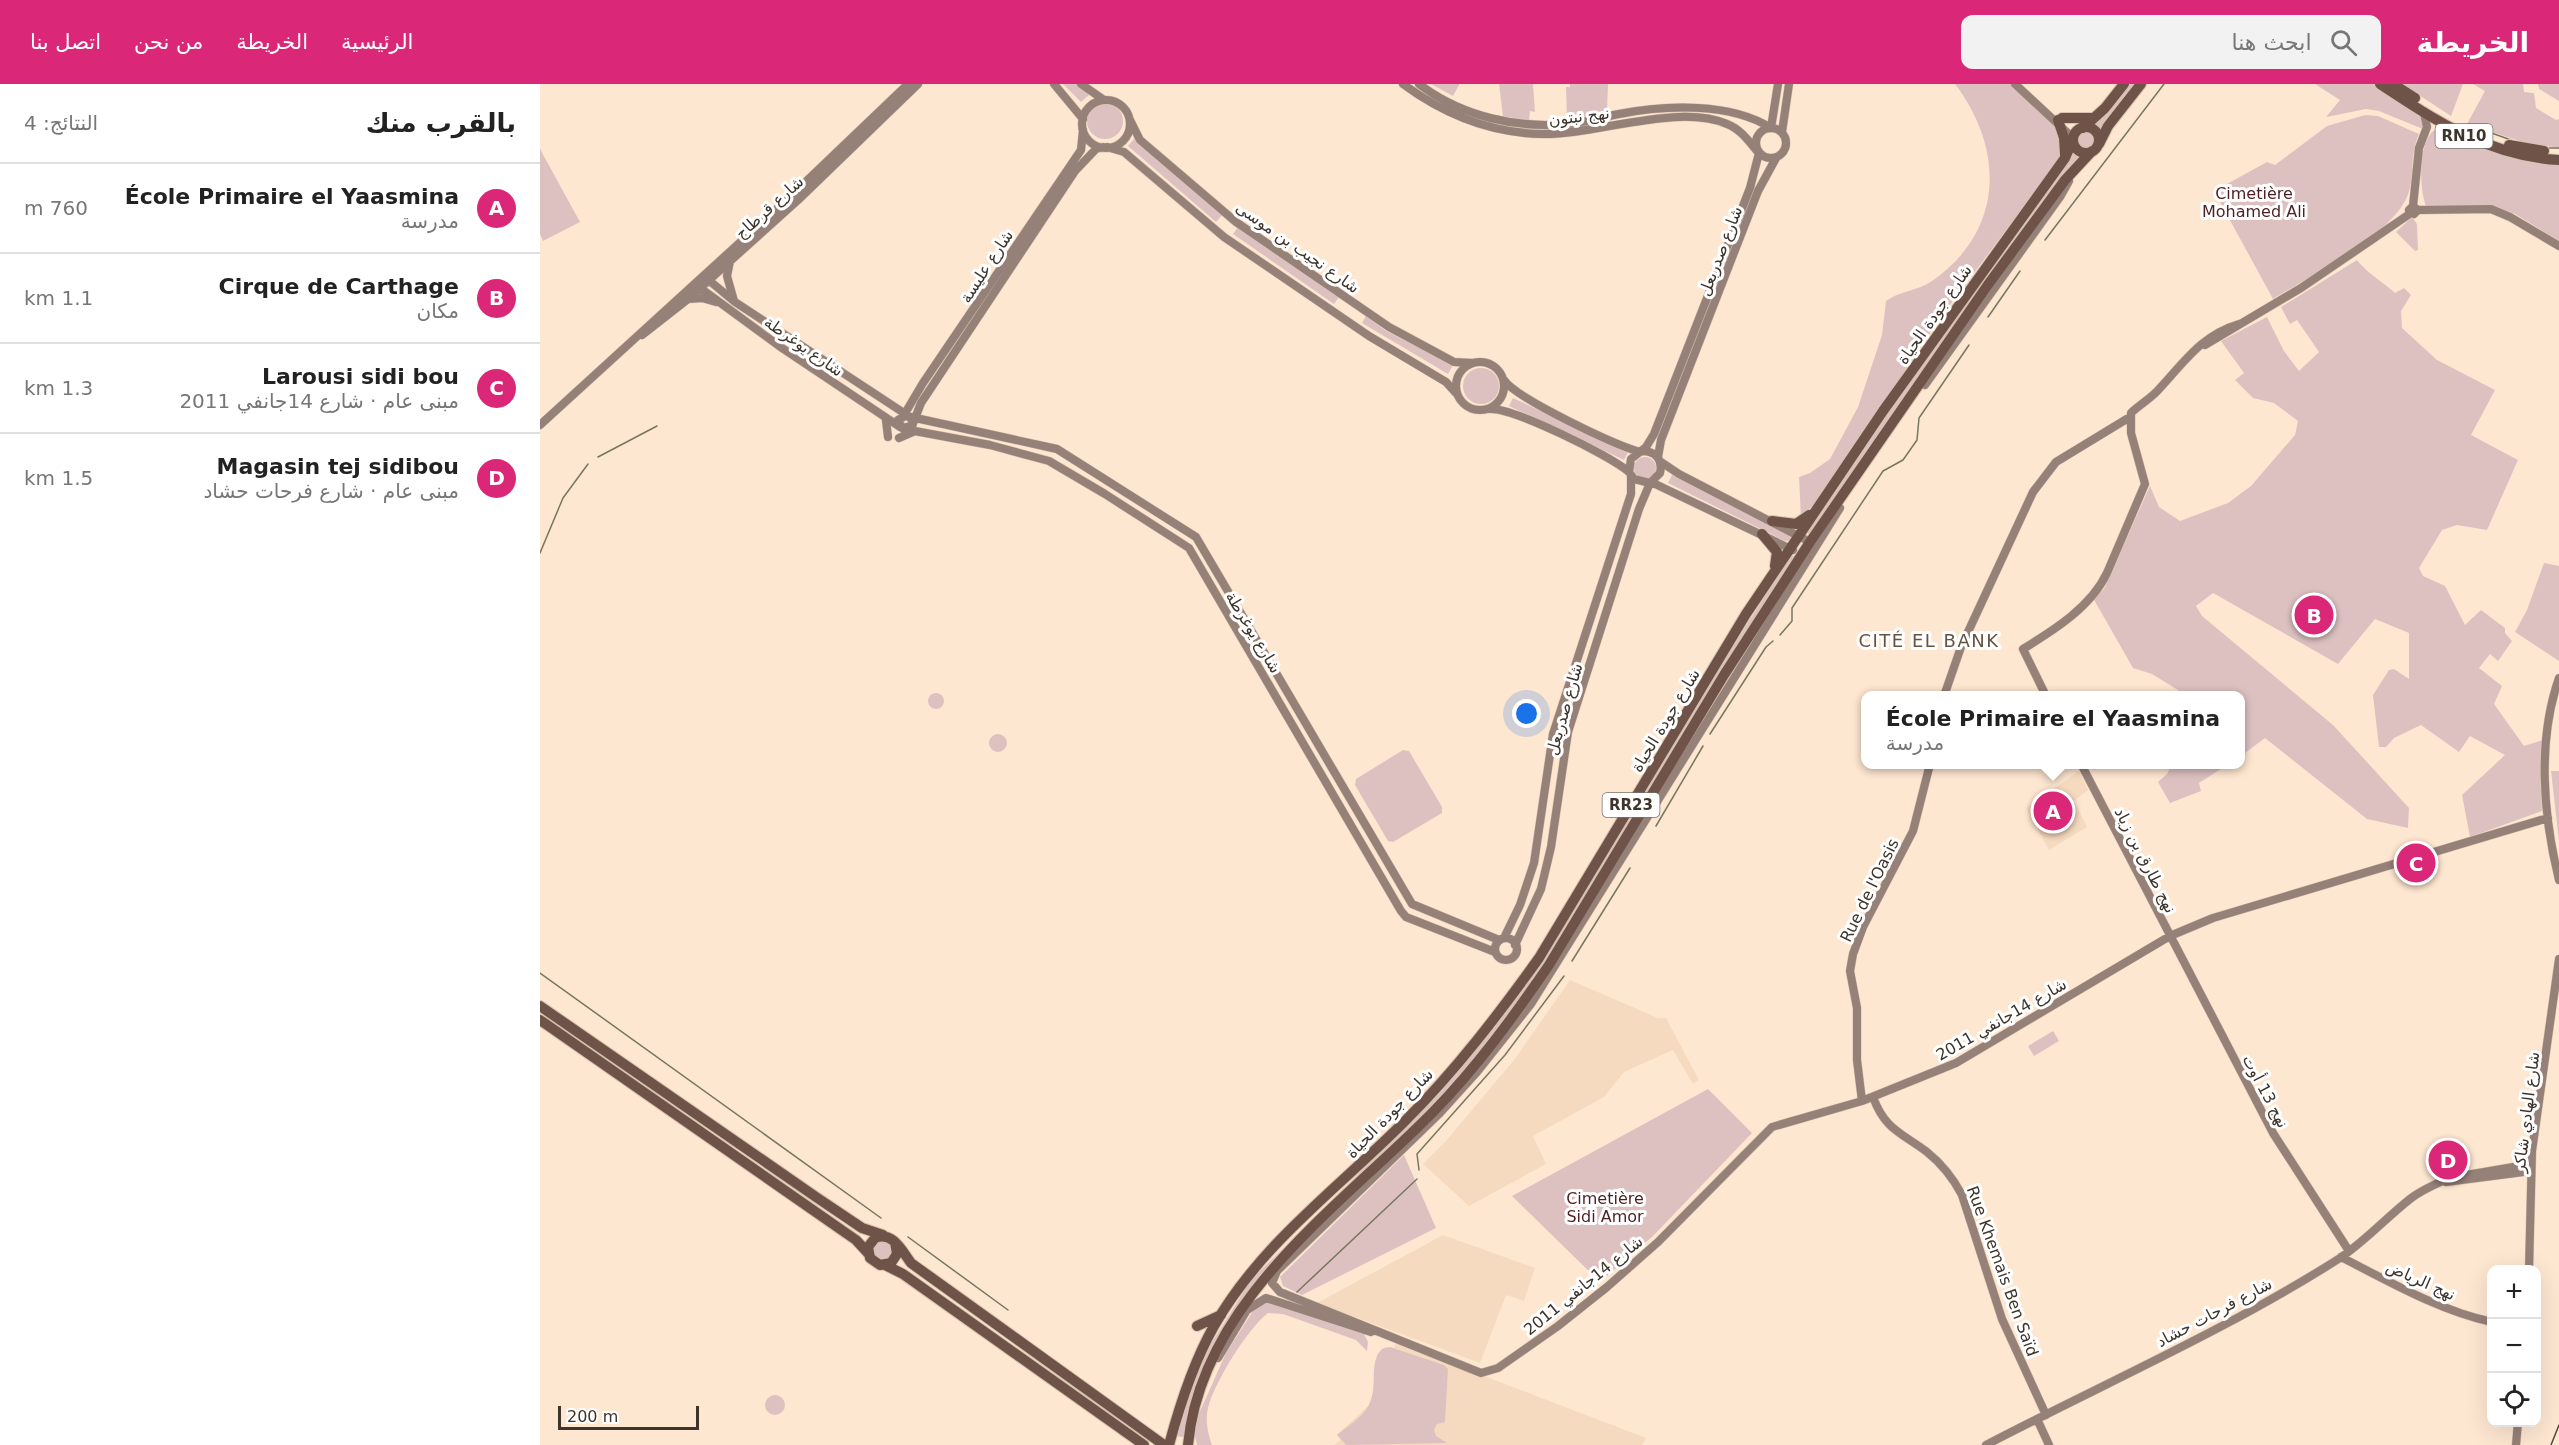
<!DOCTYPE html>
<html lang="ar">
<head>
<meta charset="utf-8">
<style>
	:root { --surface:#fff; --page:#f2f2f2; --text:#222; --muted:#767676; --line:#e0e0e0; --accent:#db2777 }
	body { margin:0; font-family:"DejaVu Sans",Cairo,sans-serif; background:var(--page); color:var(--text); direction:rtl }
	.controls { position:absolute; right:18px; bottom:18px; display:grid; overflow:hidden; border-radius:12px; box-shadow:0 6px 24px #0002 }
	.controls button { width:54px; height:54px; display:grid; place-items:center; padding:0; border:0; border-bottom:2px solid var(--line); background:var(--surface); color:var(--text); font:30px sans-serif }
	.scale { position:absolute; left:18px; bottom:15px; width:141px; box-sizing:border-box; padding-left:6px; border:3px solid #3d342b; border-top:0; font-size:16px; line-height:21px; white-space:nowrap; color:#3d342b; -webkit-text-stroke:4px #fff; paint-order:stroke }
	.you { position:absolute; left:987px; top:630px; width:21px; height:21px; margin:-15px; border:4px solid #fff; border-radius:50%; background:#1a73e8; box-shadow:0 0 0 9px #1a73e833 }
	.badge { display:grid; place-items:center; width:39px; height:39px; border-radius:50%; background:var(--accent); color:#fff; font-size:20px; font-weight:700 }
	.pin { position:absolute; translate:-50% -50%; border:3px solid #fff; box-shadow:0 2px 6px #0006 }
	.popup { position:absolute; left:1321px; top:607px; width:384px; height:78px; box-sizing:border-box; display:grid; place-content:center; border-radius:12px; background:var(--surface); filter:drop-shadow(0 2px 4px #0005); font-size:20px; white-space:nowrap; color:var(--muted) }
	.popup b { font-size:22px; color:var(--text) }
	.popup::after { content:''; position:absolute; left:50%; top:100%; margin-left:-12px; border:12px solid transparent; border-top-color:var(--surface) }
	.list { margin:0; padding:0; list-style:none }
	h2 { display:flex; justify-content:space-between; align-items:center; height:78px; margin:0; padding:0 24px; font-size:26px }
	h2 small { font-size:20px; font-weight:400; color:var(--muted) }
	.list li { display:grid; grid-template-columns:39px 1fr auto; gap:18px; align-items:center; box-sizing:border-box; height:90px; padding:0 24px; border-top:2px solid var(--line) }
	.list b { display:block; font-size:22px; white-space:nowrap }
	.list p { margin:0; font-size:20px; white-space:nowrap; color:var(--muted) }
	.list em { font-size:20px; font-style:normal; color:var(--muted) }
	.icon { flex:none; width:33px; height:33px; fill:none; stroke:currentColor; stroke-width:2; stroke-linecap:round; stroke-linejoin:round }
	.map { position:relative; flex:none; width:2019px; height:1361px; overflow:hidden; direction:ltr }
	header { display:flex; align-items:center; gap:36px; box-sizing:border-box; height:84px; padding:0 30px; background:var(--accent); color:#fff }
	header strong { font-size:28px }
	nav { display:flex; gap:33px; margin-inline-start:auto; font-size:21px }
	.search { width:420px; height:54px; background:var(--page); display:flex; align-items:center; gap:15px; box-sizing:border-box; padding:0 21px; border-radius:12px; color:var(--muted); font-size:22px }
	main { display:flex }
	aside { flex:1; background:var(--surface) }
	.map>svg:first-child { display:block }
	.built { fill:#f6dabf }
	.green { fill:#ddc1c1 }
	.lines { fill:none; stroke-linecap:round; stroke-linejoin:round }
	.stream { stroke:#777660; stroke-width:1.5 }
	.secondary-casing { stroke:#d7c3b0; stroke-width:9 }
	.highway-casing { stroke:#d7c3b0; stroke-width:12 }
	.secondary { stroke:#968179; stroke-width:8 }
	.highway { stroke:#6f5348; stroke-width:10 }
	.tram { stroke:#53483e; stroke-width:1.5 }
	.labels { text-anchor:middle; stroke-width:6; stroke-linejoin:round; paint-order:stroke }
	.shield { fill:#fff; stroke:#77716b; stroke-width:1.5 }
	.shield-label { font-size:15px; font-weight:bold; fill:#3d342b }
	.street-label { font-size:16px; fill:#3d342b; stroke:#fff }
	.park-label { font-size:16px; fill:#4e1f22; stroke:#fff }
	.neighbourhood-label { font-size:18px; letter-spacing:1.5px; fill:#675341; stroke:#fff }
</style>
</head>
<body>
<header>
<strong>الخريطة</strong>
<div class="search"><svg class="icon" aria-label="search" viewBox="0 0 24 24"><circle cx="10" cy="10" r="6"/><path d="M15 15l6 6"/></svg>ابحث هنا</div>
<nav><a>الرئيسية</a><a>الخريطة</a><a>من نحن</a><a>اتصل بنا</a></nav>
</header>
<main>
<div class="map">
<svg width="2019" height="1361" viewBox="0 0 2019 1361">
	<rect width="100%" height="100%" fill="#fee7d1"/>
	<path class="built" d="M1539,687l9,19 -14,11 13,26 -38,23 -23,-42z
		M1030,896l88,38h8l33,62 -6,4 -20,-34 -49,22 -20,25 -71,39 13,28 -77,42 -46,-42 22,-22 69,-82z
		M903,1151l92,33 -11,33 -18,-6 -26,68 -163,-60z
		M856,1258l250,96 -4,7h-308l7,-6 -4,-4 32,-30 4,-13 4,-38 8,-7 9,1z"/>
	<path class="green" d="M523,0h15l11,11 -8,7z
		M891,0h28v1l-6,11z
		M959,0h34l2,28 -5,-1 -1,10 -26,-5z
		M1030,0h38l-1,28 -40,10 -1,-35h4z
		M1415,0h58l44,41 5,30 -121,162 -123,182 -17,19 -2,-41 11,-4 20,-14 28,-52 24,-72 4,-34c13,-10 32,-10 46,-20 72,-50 73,-131 23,-197z
		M1587,0h10l-35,46 -8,-7z
		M1775,0h58l50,32v13l-44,-18 -13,-2 -40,8 14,-17z
		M1862,0h61l-12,32z
		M1933,0h50l1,8 10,1 2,15 20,12 3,-1v29l-33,-5 -59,-19 18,-33z
		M1998,0h21v17l-20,-12z
		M547 37a18 18 0 1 1 36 0a18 18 0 1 1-36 0Z
		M1825,31l13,1 41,18c-10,22 -4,46 -12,63 -17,39 -97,79 -134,102l-59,-108 53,-29 8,3 52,-39z
		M1899,44c39,20 76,33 120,37v76l-44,-27 -21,-8h-68c-7,-16 -9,-72 13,-78z
		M1536 56a10 10 0 1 1 20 0a10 10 0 1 1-20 0Z
		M595,54l88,76 -7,8 -88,-76z
		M0,65l40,73 -37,19 -3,-7z
		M1532,69l9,6 -268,377 -7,-4 143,-209z
		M1872,133l5,7 1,26 -3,1 -19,-19z
		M698,143l101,70 -5,7 -101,-70z
		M1817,176c11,14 25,21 38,33l9,-5 7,7 -10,16 1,17 35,32 58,30 -24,45 47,25 -31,70 -30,-5 -15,5 -23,38 4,8 22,10 20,39 16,-15 24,18v5l7,8 -14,20 -8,-7 -11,14 23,18 -8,18 30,42 19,-6 -3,34 2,37 -72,26 -8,-42 43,-40 -35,-19 -11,16 -38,-27 -27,13 -8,9h-7l-6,-52 16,-25 5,-1 15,10v-46l-34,-14 -37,45 -125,-71 -17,13 6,10 131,109 76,83 -1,20 -41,-9 -102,-81 -24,18 -1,-60 -54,-1 -34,-21 -19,-6 -40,-70 11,-9 46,-103 9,21 21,14 48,-18 23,-17 44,-51 3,-14 -24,-18 -21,-5 -18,-18 9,-7 -23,-32 46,-24 17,34 15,20 20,-19 -22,-32 -7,4 -9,-17z
		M826,232l20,15 67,34 -5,9 -86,-51z
		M923 302a18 18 0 1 1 36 0a18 18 0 1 1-36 0Z
		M973,314l115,54 -4,8 -115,-54z
		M1094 384a11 11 0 1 1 22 0a11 11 0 1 1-22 0Z
		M1132,391l116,59 5,6 -8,1 -117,-58z
		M1251,471l5,2 -250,407 -84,112 -232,248 -42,114 -11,-2 17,-55 17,-37 40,-64 177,-175 57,-68z
		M2004,479l15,3v95l-44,-29 12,-22z
		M388 617a8 8 0 1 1 16 0a8 8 0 1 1-16 0Z
		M449 659a9 9 0 1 1 18 0a9 9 0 1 1-18 0Z
		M863,666l6,1 33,56v6l-49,29 -5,-1 -33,-56 1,-6z
		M1632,680h55v1l-28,18 2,8 -31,12 -12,-21 9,-8z
		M2011,687h8v70z
		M1513,947l6,10 -25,15 -6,-10z
		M1168,1005l44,44 -99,103 -53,46 -88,-86z
		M864,1071l32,73 -134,67 -19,-9 -3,-9z
		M338,1157l11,1 4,11 -4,6 -8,1 -7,-4 -1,-8z
		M727,1217l97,33 4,8 -1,9 -11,-11 -73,-26 -15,-1c-20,15 -54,70 -60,95 -3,12 0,26 4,37h-15l-4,-18 33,-74 27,-42z
		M850,1263l54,18 4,4 -3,53 -8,2 -3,6 2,6 11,7 -101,2 -9,-10c12,-10 29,-20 34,-35 6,-17 -2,-38 11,-51z
		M225 1321a10 10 0 1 1 20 0a10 10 0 1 1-20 0Z"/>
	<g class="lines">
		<path class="stream" d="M1932,42l39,14
			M2008,64h11
			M1505,156l119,-156
			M1448,233l32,-46
			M58,373l59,-31
			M0,469l23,-55 25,-34
			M1240,551l12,-14v-13l91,-137 20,-11 14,-20 2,-22 50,-73
			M1170,650l56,-87 7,-6
			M1116,742l47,-80
			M1032,877l58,-93
			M0,889l341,245
			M879,1086l-2,-16 88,-99 59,-79
			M368,1153l100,73
			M757,1208l120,-113"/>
		<g class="secondary-casing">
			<path id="secondary" d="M514,0l29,35
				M541,0l23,16
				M863,0c42,31 87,49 139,50 54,1 136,-31 185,-10 13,5 21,16 30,27
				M879,0c43,33 101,46 155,39 15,-2 30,-6 45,-9 46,-9 111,-12 152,14
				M1475,0l58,54
				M542 40a24 24 0 1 1 48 0a24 24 0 1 1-48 0Z
				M590,36l10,20 96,82 153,105 65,35 19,1
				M1216 59a15 15 0 1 1 30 0a15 15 0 1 1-30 0Z
				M1231,44l7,-44
				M1242,48l7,-48
				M567,63l17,5 100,85 145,99 77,46 10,11
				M1873,122l5,4 -4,4 -5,-4 4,-4 6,-58 8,-21 -3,-14
				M1878,126l73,-1 19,8 49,29
				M190,177l-3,15 7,25
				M165,193l30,25 172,113
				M156,201l86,63 118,79
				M148,215l14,-1 14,4
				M102,251l46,-36 110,-99 120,-116
				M1665,261l96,-57 110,-75
				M916 302a24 24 0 1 1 48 0a24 24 0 1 1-48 0Z
				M964,296c13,19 111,65 136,72
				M1385,301l135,-188 9,-16
				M950,325c24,-1 119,46 139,63
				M364,331l19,-32 158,-233 2,-20
				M371,333l146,32 139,88 216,367 87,36
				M346,336l2,17
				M373,337l-6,-6 -9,5 4,8 10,-2 9,-23 154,-232 21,-22 7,-2
				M0,341l252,-230 116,-111
				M364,345l86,16 59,16 56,33 84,54 212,363 5,6 89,35
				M359,354l16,-7
				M1102,367c14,0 21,9 18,22l-10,10 -16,-4 -5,-7 2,-13 15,-12 8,-13 96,-246 9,-35
				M1118,373l3,-17 97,-249 18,-33
				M1121,378l18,12 131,68
				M1111,398l142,68
				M1300,424l-309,496 -54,68 -38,42 -162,157 -5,12 8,9 201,81 17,-5 60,-42 49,-39 51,-45 114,-115 90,-26 94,-38 214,-127 43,-18 335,-100
				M2019,594c-22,63 -16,137 0,202
				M1404,612l17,-49 72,-155 23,-30 74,-45
				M1506,612l-23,-47c31,-19 68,-42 84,-76l38,-89 -14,-51v-20c9,-9 21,-15 29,-25 25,-27 42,-53 79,-64
				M1541,680l192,369 76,118
				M964,854l16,-33 14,-42 19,-129 78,-240v-19
				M955 865a11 11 0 1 1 22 0a11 11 0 1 1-22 0Z
				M975,861l26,-56 10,-42 17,-115 71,-223 11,-26
				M1333,1013c12,33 29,36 54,55 15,12 26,26 35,43l40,124 44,96
				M1322,1017l-5,-41v-52l-7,-37 3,-17 10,-27 50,-96 17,-67
				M1906,1098l85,-11
				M1801,1173c47,24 99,54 151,65
				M1989,1186l3,-119 27,-192
				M678,1274l29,-48 19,-12 105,34
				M1497,1335l12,26
				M1446,1361c117,-61 243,-116 354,-187 25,-17 46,-40 70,-59 11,-9 26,-15 39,-21l82,-14
				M1976,1361l2,-23"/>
		</g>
		<g class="highway-casing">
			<path id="highway" d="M1840,0c56,37 109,72 179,76
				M1853,0l22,14
				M1522,34h32
				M1518,36l6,18 1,17
				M1533 56a13 13 0 1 1 26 0a13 13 0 1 1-26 0Z
				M1543,44l22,-20 19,-24
				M1559,60l9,-18 33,-42
				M1969,61l35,6
				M1232,437l24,3 13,-9
				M1222,450l15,18 -2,14
				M0,922l276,191 46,31 21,7
				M0,936l316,220 12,13
				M355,1158l2,12 -6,9 -11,2 -10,-7 -2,-11 7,-9c18,-7 27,13 36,25l253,182
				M345,1181l18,9 241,171
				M657,1242l24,-11
				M629,1361c11,-41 24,-82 45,-119 47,-83 127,-140 192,-206 50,-50 92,-105 133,-162l207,-344 137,-203 182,-253 8,-18
				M648,1361c13,-144 153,-239 246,-334 43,-44 80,-95 115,-146l175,-290 86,-133 177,-256 78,-106 27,-29"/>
		</g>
		<use href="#secondary" class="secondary"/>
		<use href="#highway" class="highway"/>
		<path class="tram" d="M2011,1361l8,-20"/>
	</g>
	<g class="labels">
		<g class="shield">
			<rect x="1895.5" y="40" width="57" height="24" rx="4.5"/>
			<rect x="1062.5" y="709" width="57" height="24" rx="4.5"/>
		</g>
		<g class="shield-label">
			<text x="1924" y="57">RN10</text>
			<text x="1091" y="726">RR23</text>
		</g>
		<g class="street-label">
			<text transform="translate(1039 32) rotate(-7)" y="6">نهج نبتون</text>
			<text transform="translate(229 123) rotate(-42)" y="6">شارع قرطاج</text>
			<text transform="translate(758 163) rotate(35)" y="6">شارع نجيب بن موسى</text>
			<text transform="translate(1180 167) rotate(-69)" y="6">شارع صدربعل</text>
			<text transform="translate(446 182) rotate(-57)" y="6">شارع عليسة</text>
			<text transform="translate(1394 230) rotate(-55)" y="6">شارع جودة الحياة</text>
			<text transform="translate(264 262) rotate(35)" y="6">شارع يوغرطة</text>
			<text transform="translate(714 548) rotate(59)" y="6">شارع يوغرطة</text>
			<text transform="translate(1024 625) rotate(-74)" y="6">شارع صدربعل</text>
			<text transform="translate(1125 636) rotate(-59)" y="6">شارع جودة الحياة</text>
			<text transform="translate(1606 776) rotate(63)" y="6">نهج طارق بن زياد</text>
			<text transform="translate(1329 806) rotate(-64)" y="6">Rue de l'Oasis</text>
			<text transform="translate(1461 935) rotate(-30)" y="6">شارع 14جانفي 2011</text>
			<text transform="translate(1726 1007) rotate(62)" y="6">نهج 13 أوت</text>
			<text transform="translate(1986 1028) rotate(-83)" y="6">شارع الهادي شاكر</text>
			<text transform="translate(849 1029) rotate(-46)" y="6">شارع جودة الحياة</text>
			<text transform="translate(1463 1187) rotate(70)" y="6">Rue Khemais Ben Saïd</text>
			<text transform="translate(1881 1196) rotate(24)" y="6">نهج الرياض</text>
			<text transform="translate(1043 1201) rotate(-39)" y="6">شارع 14جانفي 2011</text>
			<text transform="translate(1674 1228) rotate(-28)" y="6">شارع فرحات حشاد</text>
		</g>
		<g class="park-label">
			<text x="1714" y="115">Cimetière<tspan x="1714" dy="18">Mohamed Ali</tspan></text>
			<text x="1065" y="1120">Cimetière<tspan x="1065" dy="18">Sidi Amor</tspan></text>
		</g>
		<g class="neighbourhood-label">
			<text x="1389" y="563">CITÉ EL BANK</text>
		</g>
	</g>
</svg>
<div class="controls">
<button>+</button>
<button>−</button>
<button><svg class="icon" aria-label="locate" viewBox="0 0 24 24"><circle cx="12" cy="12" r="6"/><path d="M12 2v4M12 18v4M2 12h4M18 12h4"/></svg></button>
</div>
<div class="scale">200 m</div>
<div class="you"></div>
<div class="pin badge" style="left:1513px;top:727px">A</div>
<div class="popup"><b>École Primaire el Yaasmina</b>مدرسة</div>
<div class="pin badge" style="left:1774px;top:531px">B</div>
<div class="pin badge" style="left:1876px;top:779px">C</div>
<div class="pin badge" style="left:1908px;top:1076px">D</div>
</div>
<aside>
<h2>بالقرب منك<small>النتائج: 4</small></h2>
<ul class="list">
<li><span class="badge">A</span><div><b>École Primaire el Yaasmina</b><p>مدرسة</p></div><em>760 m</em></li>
<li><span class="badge">B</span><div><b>Cirque de Carthage</b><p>مكان</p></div><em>1.1 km</em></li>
<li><span class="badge">C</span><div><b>Larousi sidi bou</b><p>مبنى عام · شارع 14جانفي 2011</p></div><em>1.3 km</em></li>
<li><span class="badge">D</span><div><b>Magasin tej sidibou</b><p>مبنى عام · شارع فرحات حشاد</p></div><em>1.5 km</em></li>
</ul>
</aside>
</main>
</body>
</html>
